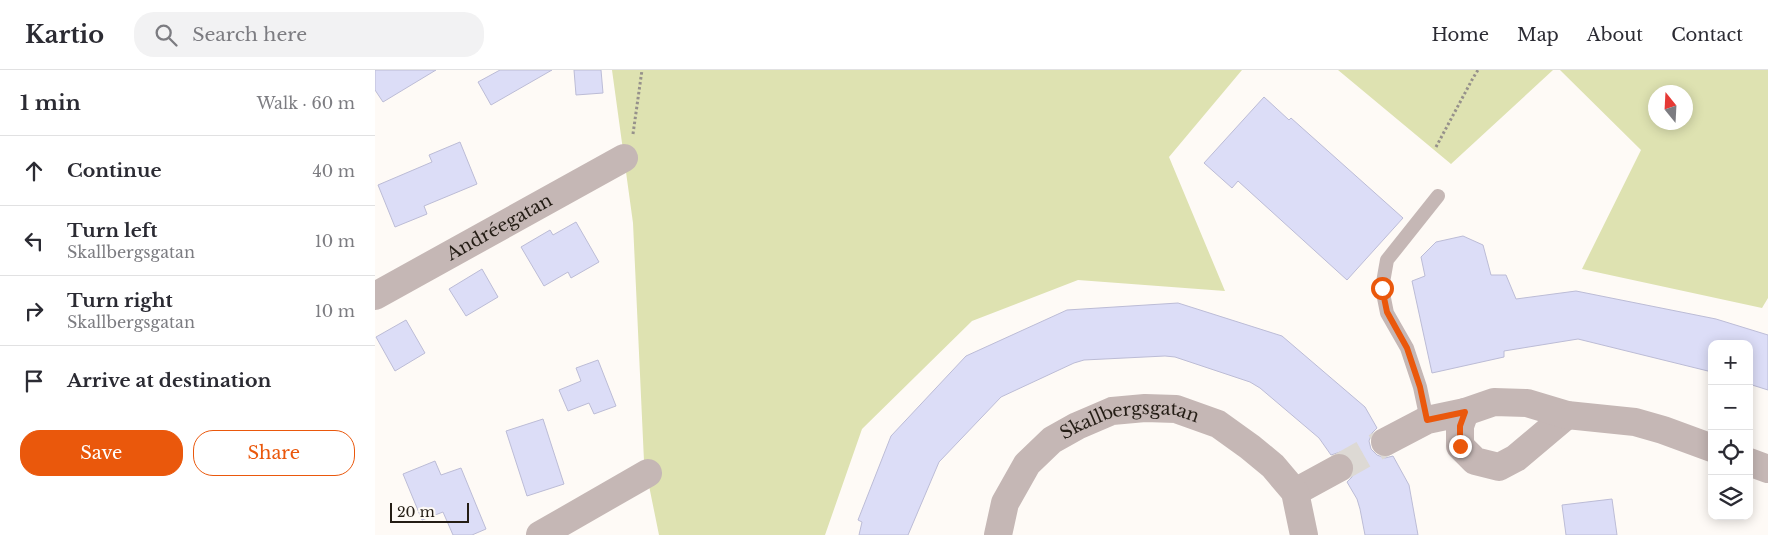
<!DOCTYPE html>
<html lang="en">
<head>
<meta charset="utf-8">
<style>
	:root { --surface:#fff; --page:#f2f2f3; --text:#2b2b33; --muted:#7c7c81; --line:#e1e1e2; --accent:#ea580c }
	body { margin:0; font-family:"Libre Baskerville",serif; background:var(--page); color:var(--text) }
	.controls { position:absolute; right:15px; bottom:15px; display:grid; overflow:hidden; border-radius:10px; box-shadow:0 2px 12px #0003 }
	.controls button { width:45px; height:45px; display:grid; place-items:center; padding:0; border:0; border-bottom:1px solid var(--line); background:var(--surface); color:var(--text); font:25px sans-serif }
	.compass { position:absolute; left:1273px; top:15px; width:45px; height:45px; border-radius:50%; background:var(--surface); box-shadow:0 2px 12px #0003; rotate:342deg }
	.scale { position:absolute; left:15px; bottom:12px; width:79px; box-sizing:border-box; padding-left:5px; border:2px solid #241d15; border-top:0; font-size:14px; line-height:18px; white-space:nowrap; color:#241d15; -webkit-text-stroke:4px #fefaf6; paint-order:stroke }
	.stop { position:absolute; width:15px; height:15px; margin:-11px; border:4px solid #ea580c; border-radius:50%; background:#fff }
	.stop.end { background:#ea580c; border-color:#fff; box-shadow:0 1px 5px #0008 }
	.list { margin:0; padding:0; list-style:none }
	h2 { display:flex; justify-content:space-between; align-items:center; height:65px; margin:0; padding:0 20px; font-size:21px }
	h2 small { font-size:16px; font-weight:400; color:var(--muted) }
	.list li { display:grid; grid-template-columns:32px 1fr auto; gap:15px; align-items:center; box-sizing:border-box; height:70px; padding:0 20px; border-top:1px solid var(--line) }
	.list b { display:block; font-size:19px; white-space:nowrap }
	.list p { margin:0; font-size:16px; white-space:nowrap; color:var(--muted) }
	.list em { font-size:16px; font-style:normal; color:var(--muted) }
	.actions { display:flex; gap:10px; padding:15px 20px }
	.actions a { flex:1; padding:11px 0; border:1px solid var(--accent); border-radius:20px; text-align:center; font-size:18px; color:var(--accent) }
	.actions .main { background:var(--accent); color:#fff }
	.icon { flex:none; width:28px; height:28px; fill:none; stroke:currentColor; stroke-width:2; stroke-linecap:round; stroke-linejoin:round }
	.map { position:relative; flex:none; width:1393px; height:465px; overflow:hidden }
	header { display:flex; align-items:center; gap:30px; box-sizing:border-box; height:70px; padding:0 25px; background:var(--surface); border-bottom:1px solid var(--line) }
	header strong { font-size:24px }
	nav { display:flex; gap:28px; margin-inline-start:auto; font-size:18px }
	.search { width:350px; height:45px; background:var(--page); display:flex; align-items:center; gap:12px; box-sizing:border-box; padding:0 18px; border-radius:20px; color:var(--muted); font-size:19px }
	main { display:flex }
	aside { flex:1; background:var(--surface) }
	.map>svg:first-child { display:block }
	.green { fill:#dee2b1; fill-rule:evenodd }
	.building { fill:#dcddf7; stroke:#bcbcd6 }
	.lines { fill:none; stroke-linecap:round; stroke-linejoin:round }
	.minor-tunnel { stroke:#ddd9d4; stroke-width:28; stroke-dasharray:28 14; stroke-linecap:butt }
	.path { stroke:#96918b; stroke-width:3; stroke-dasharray:2.5 2.5; stroke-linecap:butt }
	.service { stroke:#c5b7b5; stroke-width:14 }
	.minor { stroke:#c5b7b5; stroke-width:28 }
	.route { stroke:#ea580c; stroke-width:6 }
	.labels { text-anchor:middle; stroke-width:5; stroke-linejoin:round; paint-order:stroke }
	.street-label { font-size:18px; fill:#241d15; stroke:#fefaf6 }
</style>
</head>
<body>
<header>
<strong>Kartio</strong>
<div class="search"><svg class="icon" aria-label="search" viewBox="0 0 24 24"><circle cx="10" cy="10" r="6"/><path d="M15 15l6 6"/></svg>Search here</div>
<nav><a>Home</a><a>Map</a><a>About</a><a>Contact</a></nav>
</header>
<main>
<aside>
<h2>1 min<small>Walk · 60 m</small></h2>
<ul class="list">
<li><svg class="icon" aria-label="ahead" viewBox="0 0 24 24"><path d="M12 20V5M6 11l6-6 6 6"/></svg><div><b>Continue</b></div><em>40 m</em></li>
<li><svg class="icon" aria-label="left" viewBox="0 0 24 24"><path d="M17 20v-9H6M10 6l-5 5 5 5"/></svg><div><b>Turn left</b><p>Skallbergsgatan</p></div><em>10 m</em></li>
<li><svg class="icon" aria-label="right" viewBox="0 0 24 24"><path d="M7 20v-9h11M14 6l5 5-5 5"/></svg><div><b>Turn right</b><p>Skallbergsgatan</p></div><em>10 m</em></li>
<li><svg class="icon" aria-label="arrive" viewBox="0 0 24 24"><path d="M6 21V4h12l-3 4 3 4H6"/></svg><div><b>Arrive at destination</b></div></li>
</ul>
<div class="actions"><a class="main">Save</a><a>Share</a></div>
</aside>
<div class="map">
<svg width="1393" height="465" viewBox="0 0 1393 465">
	<rect width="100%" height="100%" fill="#fefaf6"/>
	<path class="green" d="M237,0h630l-73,87 56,134 -147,-11 -106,41 -110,108 -37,106h-166l-15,-74 -11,-238z
		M963,0h215l-102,94z
		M1185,0h208v228l-6,10 -180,-39 59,-119zM1310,22v30h-30v-30z"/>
	<path class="building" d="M0,0h61l-53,32 -8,-12z
		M125,0h52l-61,35 -13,-23z
		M199,0h27l2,23 -27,2z
		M889,27l25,23 2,-2 112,100 -56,62 -109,-99 -6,7 -28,-25z
		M85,72l17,42 -53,22 3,8 -32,13 -17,-42 54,-23 -3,-7z
		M201,152l23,40 -28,16 -3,-6 -24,14 -23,-39 29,-17 3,5z
		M1088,166l20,9 8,30h15l10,24 60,-8 140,28 52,16v55l-19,-6v-40h-37v28l-134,-33 -74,12v6l-72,16 -20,-92 13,-5 -4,-19 15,-15z
		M107,199l16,28 -32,19 -17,-27z
		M803,233l104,33 83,71 12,21 -5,5 -3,8 2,8 6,6 8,3 8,-2 16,29 9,50h-53l-5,-26 -3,-10 -10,-17 5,-5 3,-8 -2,-8 -5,-6 -8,-3 -9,3 -12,-17 -59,-50 -10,-6 -75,-25 -10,-1 -81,4 -10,3 -73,34 -62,65 -31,73h-49l3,-13 -4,-2 33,-84 75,-80 101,-46z
		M31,250l19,33 -30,18 -19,-34z
		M223,290l18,46 -22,8 -5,-11 -21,8 -9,-21 22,-9 -5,-13z
		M168,349l21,65 -37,12 -21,-65z
		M60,391l6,14 20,-7 25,61 -14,6h-19l-10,-23 -21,8 -19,-46z
		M1237,429l5,36h-51l-4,-30z"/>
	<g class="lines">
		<path class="minor-tunnel" d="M964,398l46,-26"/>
		<path class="path" d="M258,64l9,-64
			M1061,77l37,-69 5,-8"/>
		<path class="service" d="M1052,350l-7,-33 -13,-39 -20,-35 -5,-25 5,-28 51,-64"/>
		<g class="minor">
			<path id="s1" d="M0,226l249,-138"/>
			<path d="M1090,342l-5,14v20l15,15 24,6 17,-9 51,-43"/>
			<path d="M1010,372l42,-22 38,-8 29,-10 33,1 40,12 68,7 28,8 49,18"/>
			<path d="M1374,392l19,7"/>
			<path d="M920,422l44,-24"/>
			<path d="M165,465l108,-62"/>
			<path id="s2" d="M623,465l7,-32 22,-39 25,-24 25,-14 35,-15 33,-3 31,1 42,15 32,23 23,19 22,26 9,43"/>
		</g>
	</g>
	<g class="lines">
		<path class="route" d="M1007,218l5,24 20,36 13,39 7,33 38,-8 -5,14v20"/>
	</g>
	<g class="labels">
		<g class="street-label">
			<text dy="6" stroke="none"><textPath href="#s1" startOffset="142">Andréegatan</textPath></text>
			<text dy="6" stroke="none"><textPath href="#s2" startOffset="195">Skallbergsgatan</textPath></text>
		</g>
	</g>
</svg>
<div class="controls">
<button>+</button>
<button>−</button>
<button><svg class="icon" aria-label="locate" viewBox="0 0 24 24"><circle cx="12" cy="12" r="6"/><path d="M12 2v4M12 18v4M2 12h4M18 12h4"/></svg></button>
<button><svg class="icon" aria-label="layers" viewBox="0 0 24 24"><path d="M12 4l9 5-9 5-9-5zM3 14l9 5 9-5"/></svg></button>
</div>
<svg class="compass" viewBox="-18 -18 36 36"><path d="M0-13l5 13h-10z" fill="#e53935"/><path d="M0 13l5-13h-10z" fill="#7c7c81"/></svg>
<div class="scale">20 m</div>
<div class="stop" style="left:1007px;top:218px"></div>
<div class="stop end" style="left:1085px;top:376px"></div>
</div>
</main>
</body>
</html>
